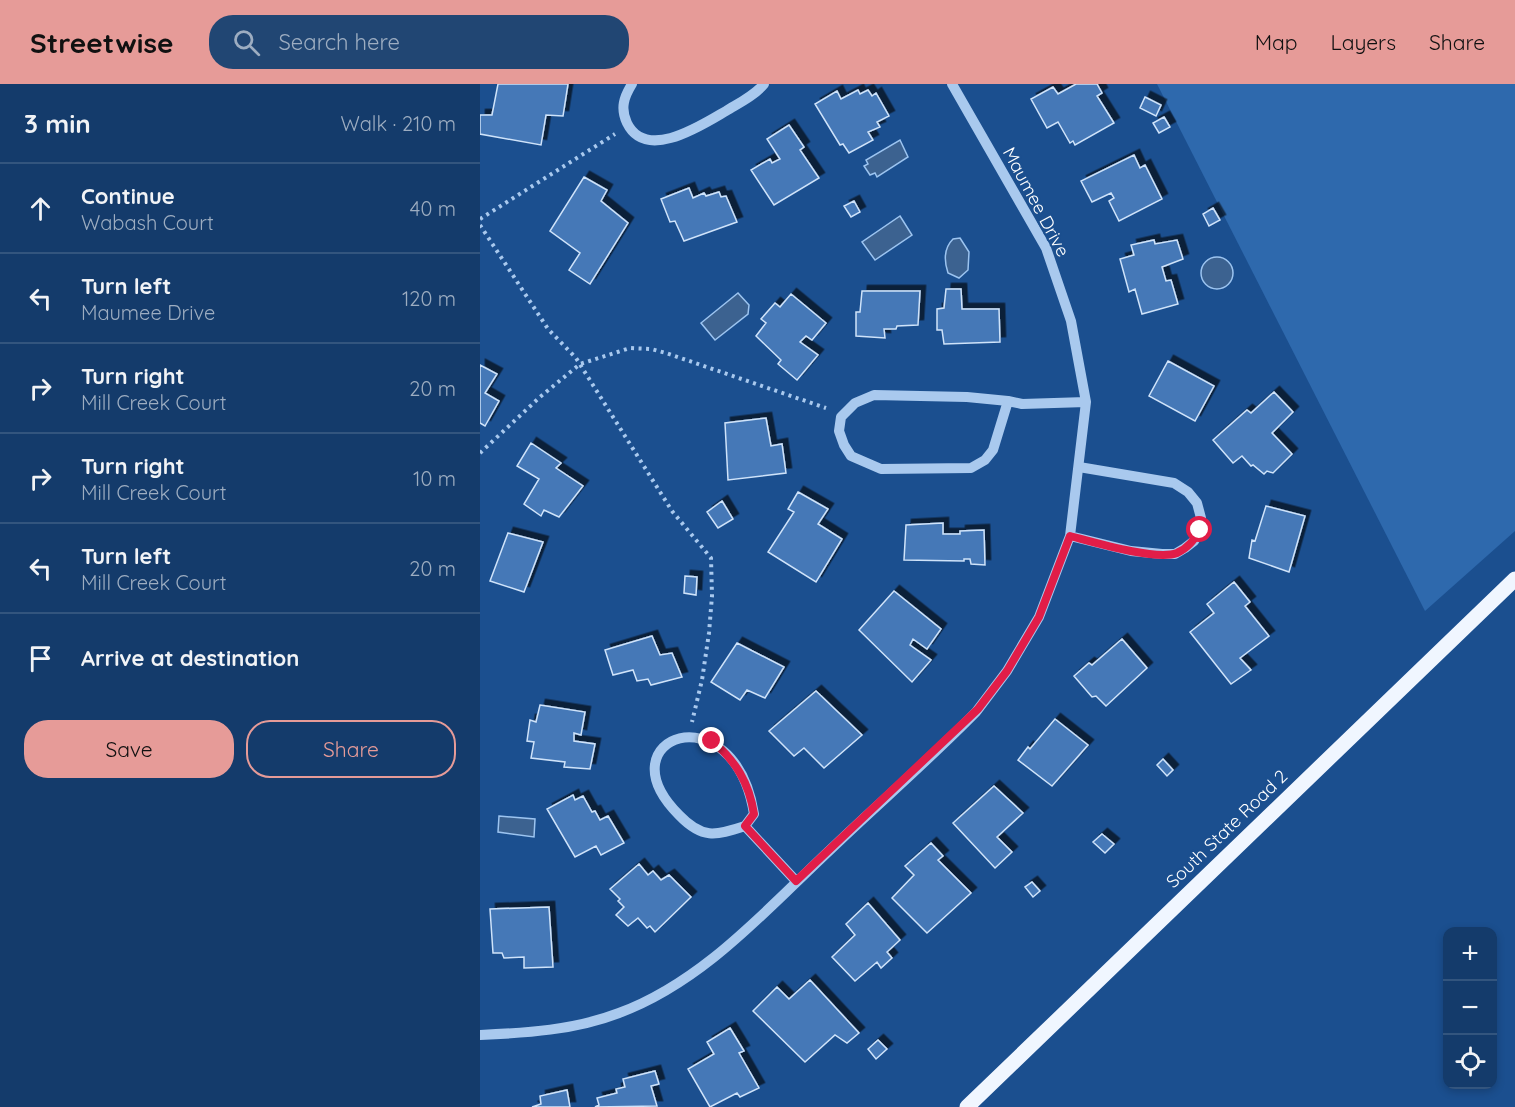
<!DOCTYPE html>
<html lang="en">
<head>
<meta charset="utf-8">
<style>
	:root { --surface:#143b6b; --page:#214673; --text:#f1f3f6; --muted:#9dadc1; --line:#33557e; --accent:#e69b98 }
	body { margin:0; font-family:Quicksand,sans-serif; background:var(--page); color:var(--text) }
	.controls { position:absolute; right:18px; bottom:18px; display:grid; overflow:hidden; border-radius:12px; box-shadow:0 3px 9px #0003 }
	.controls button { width:54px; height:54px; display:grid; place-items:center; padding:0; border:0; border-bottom:2px solid var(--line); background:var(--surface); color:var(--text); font:30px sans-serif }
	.stop { position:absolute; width:18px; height:18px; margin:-14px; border:4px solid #e11d48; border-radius:50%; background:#fff }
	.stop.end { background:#e11d48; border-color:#fff; box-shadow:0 2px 6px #0008 }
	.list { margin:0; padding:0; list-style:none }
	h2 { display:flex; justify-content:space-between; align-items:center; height:78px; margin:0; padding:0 24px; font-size:26px }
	h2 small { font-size:20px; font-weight:400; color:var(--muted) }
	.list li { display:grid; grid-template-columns:39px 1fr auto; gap:18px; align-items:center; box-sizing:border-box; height:90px; padding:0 24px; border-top:2px solid var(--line) }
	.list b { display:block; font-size:22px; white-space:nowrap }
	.list p { margin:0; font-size:20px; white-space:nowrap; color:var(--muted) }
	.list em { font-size:20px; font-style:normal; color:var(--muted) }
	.actions { display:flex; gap:12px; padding:18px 24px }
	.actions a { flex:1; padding:14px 0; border:2px solid var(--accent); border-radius:24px; text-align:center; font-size:21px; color:var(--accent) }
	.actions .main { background:var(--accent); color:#111 }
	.icon { flex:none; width:33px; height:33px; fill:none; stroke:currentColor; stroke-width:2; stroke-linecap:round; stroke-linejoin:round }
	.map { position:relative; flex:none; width:1035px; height:1023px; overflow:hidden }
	header { display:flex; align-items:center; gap:36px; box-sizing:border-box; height:84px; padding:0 30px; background:var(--accent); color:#111 }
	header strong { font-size:28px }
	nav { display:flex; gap:33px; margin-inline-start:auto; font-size:21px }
	.search { width:420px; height:54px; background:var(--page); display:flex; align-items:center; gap:15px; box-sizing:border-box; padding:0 21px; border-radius:24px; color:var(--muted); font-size:22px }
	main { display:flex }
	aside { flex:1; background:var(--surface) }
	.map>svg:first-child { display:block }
	.green { fill:#2e69ad }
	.water { fill:#3c6290; stroke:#9cc4f0; stroke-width:1.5 }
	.building { fill:#4478b7; stroke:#cfe3fa; stroke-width:1.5; filter:url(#shadow) }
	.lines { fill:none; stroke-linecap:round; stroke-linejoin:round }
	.path { stroke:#a9c9ee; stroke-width:4; stroke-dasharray:3 4.5; stroke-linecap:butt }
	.minor { stroke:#a9c9ee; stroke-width:10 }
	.major { stroke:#f0f6ff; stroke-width:15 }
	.route { stroke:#e11d48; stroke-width:8 }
	.labels { text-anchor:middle; stroke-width:4.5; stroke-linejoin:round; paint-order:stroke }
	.street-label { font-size:18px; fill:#fff; stroke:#1b4f8f }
</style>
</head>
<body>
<header>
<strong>Streetwise</strong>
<div class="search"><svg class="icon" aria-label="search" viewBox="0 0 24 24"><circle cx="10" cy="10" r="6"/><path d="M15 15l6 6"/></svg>Search here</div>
<nav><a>Map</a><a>Layers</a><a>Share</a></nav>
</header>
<main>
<aside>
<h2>3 min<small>Walk · 210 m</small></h2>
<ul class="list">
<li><svg class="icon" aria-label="ahead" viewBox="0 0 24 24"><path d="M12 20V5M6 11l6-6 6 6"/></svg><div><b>Continue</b><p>Wabash Court</p></div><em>40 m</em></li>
<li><svg class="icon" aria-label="left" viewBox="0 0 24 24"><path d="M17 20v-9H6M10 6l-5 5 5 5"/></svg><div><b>Turn left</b><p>Maumee Drive</p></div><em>120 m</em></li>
<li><svg class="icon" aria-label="right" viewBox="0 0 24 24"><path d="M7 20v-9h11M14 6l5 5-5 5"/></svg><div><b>Turn right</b><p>Mill Creek Court</p></div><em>20 m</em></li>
<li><svg class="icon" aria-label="right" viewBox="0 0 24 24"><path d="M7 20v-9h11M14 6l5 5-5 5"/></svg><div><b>Turn right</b><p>Mill Creek Court</p></div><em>10 m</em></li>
<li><svg class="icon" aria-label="left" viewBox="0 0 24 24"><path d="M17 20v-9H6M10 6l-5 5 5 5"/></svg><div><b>Turn left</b><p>Mill Creek Court</p></div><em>20 m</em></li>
<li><svg class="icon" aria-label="arrive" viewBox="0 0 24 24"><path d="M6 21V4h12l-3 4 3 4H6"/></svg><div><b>Arrive at destination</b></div></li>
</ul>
<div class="actions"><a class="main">Save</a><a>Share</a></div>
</aside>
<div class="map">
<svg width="1035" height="1023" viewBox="0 0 1035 1023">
	<defs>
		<filter id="shadow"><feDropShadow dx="5.5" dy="-5.5" stdDeviation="0" flood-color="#0009"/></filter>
	</defs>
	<rect width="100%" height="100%" fill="#1b4f8f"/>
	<path class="green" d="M677,0h358v447l-90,80z"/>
	<path class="water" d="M420,56l8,17 -31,20 -2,-4 -5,2 -6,-9 4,-2 -2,-4z
		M420,132l12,19 -37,25 -13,-18z
		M480,154l9,14 -1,18 -9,8 -11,-5c-4,-12 -4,-25 5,-34z
		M721 189a16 16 0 1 1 32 0a16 16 0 1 1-32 0Z
		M258,209l11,12 -1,9 -33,26 -14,-17z
		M19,732l36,3 -1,18 -36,-5z"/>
	<path class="building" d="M18,0h70l-5,32 -17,-1 -5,30 -61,-11v-19h12z
		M596,0h21l5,9 -5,3 17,27 -39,22 -2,-4 -3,2 -12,-21 -11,6 -16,-29 22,-12 5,7z
		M378,6l2,4 8,-4 4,6 4,-3 13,23 -12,6 3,5 -12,5 5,8 -24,13 -6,-9 -3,1 -25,-41 22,-13 4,8z
		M665,13l16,8 -5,11 -16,-8z
		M684,33l6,10 -11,6 -6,-10z
		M309,41l15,22 -4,3 19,28 -45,27 -23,-35 19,-11 2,4 8,-4 -13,-20z
		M654,71l6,13 5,-3 17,34 -43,22 -10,-20 5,-3 -3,-5 -19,9 -11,-21z
		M104,93l23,13 -6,11 27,22 -38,61 -21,-14 11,-17 -30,-22z
		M209,104l4,10 11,-5 2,3 13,-4 2,5 5,-1 11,26 -53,19 -9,-20 -5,1 -9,-23z
		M374,117l6,11 -9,5 -7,-11z
		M733,124l7,12 -11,6 -6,-12z
		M674,156l1,4 22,-4 6,19 -21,8 4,14 5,-1 7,24 -36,10 -7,-25 -6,3 -9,-33 14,-4 -3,-10z
		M466,205h15l1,20h37l1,33 -56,2 -2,-14h-5v-21l7,-1z
		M382,207h58l-2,34 -21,1 -1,3h-12l1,9 -29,-2v-24h4z
		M311,210l35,29 -14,17 -6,-4 -6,6 18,13 -21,25 -19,-16 3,-4 -25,-24 10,-13 -5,-4 14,-16 5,4z
		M688,277l46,25 -19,35 -46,-25z
		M0,281l17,9 -12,19 14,8 -14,25 -5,-3z
		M794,308l19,20 -21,21 20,21 -19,19 -6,-2 -3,3 -11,-9 -2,1 -9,-10 -9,7 -20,-23 34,-30 4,3z
		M286,334l5,28 11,-2 4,29 -58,7 -3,-57z
		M51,359l30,20 -5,5 27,18 -24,31 -15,-7 -3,6 -17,-12 15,-25 -22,-13z
		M318,408l30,17 -10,15 24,15 -26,43 -48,-30 26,-40 -6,-3z
		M242,417l11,18 -15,9 -11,-16z
		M786,422l39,10 -16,56 -40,-14 3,-18 3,1z
		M463,439v11h17v-3l24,-1 1,35 -14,-1 -1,-5h-6v2l-60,-1 2,-35z
		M28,449l35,9 -19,50 -34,-11z
		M205,492l12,1 -1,18 -12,-2z
		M754,498l16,20 -5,4 24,30 -29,22 11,12 -20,14 -41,-52 24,-19 -7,-9z
		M414,507l47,38 -14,20 -14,-10 -3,6 21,15 -19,22 -53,-52z
		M172,552l8,19 12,-2 10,24 -31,8 -3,-6 -11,2 -4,-11 -20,5 -8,-25z
		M642,555l25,29 -41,38 -10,-10 -4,1 -18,-21 15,-13 3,2z
		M257,559l47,24 -19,31 -18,-8 -7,10 -29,-18z
		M336,607l46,44 -38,33 -20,-20 -10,8 -25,-25z
		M60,621l45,7 -4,23 -7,-2v8l21,3 -5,25 -26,-2 1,-5 -34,-4 3,-16 -7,-1 3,-21 6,2z
		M575,635l33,26 -36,41 -34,-26 10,-13 2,2z
		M683,675l10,11 -6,6 -10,-11z
		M514,702l29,27 -26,24 15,15 -17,16 -42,-45z
		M93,711l2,5 8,-4 9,16 3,-1 5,9 8,-4 16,27 -23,12 -5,-9 -21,11 -28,-48z
		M622,750l12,10 -9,9 -12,-11z
		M451,759l12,13 -5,4 33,33 -44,40 -35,-35 22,-23 -9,-9z
		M159,780l9,11 5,-4 8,9 8,-5 22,22 -36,35 -5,-6 -3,2 -9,-10 -10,8 -12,-11 8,-8 -6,-6 2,-2 -10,-10z
		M552,798l8,9 -7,6 -8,-10z
		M388,819l32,37 -13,12 5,6 -11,10 -4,-6 -22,19 -23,-24 23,-22 -9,-11z
		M69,823l4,60 -29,1v-11l-20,1 -2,-5h-9l-3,-44z
		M330,896l49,53 -12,10 -12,-8 -30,27 -52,-51 24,-24 12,12z
		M250,944l14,23 -5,2 20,35 -19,9 -3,-4 -27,14 -22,-38 26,-15 -7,-12z
		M398,956l9,9 -11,10 -8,-10z
		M175,987l4,13 -8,2 6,20 -62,1 4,-2 -2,-7 20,-5 -1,-4 9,-2 -2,-8z
		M87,1006l3,17h-38l9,-3 -1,-8z"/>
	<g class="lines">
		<path class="path" d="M0,135l135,-85
			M0,141l68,104 28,29 96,153 39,47 1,38 -3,37 -7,47 -10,42
			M0,369l60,-56 40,-33 50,-16 21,1 15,4 160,55"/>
		<path class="minor" d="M152,0c-8,13 -12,24 -5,39 19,39 75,2 99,-12 13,-8 28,-15 38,-27
			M528,317l-15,49 -8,10 -14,8 -90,1 -30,-13 -7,-11 -5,-14 2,-14 14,-14 19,-8 93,2 41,4 14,3 64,-2
			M590,452l61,15 31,3h13l10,-6 9,-7 6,-11 1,-12 -4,-15 -9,-11 -14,-9 -95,-16
			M265,742c-30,10 -43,13 -66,-11 -78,-78 55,-126 75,-1l-9,12 51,55
			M0,951c46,-2 95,-5 139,-22 84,-31 147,-103 211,-163 48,-46 99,-90 146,-138l31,-41 32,-54 31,-81 16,-134 -15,-81 -25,-73 -94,-164"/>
		<path class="major" d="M487,1023l548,-528"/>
	</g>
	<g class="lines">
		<path class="route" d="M232,657c24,20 37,42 42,73l-9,12 51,55 182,-172 29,-38 32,-54 31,-81c23,6 86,25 107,17 11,-5 17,-13 23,-23"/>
	</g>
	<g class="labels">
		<g class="street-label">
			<text transform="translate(556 118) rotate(62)" y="6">Maumee Drive</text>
			<text transform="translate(747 745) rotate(-44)" y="6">South State Road 2</text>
		</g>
	</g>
</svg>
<div class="controls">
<button>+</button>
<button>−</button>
<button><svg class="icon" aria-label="locate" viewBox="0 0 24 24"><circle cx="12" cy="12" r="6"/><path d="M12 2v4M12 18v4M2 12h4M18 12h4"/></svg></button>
</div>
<div class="stop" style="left:720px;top:446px"></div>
<div class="stop end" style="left:232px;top:657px"></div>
</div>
</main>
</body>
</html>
